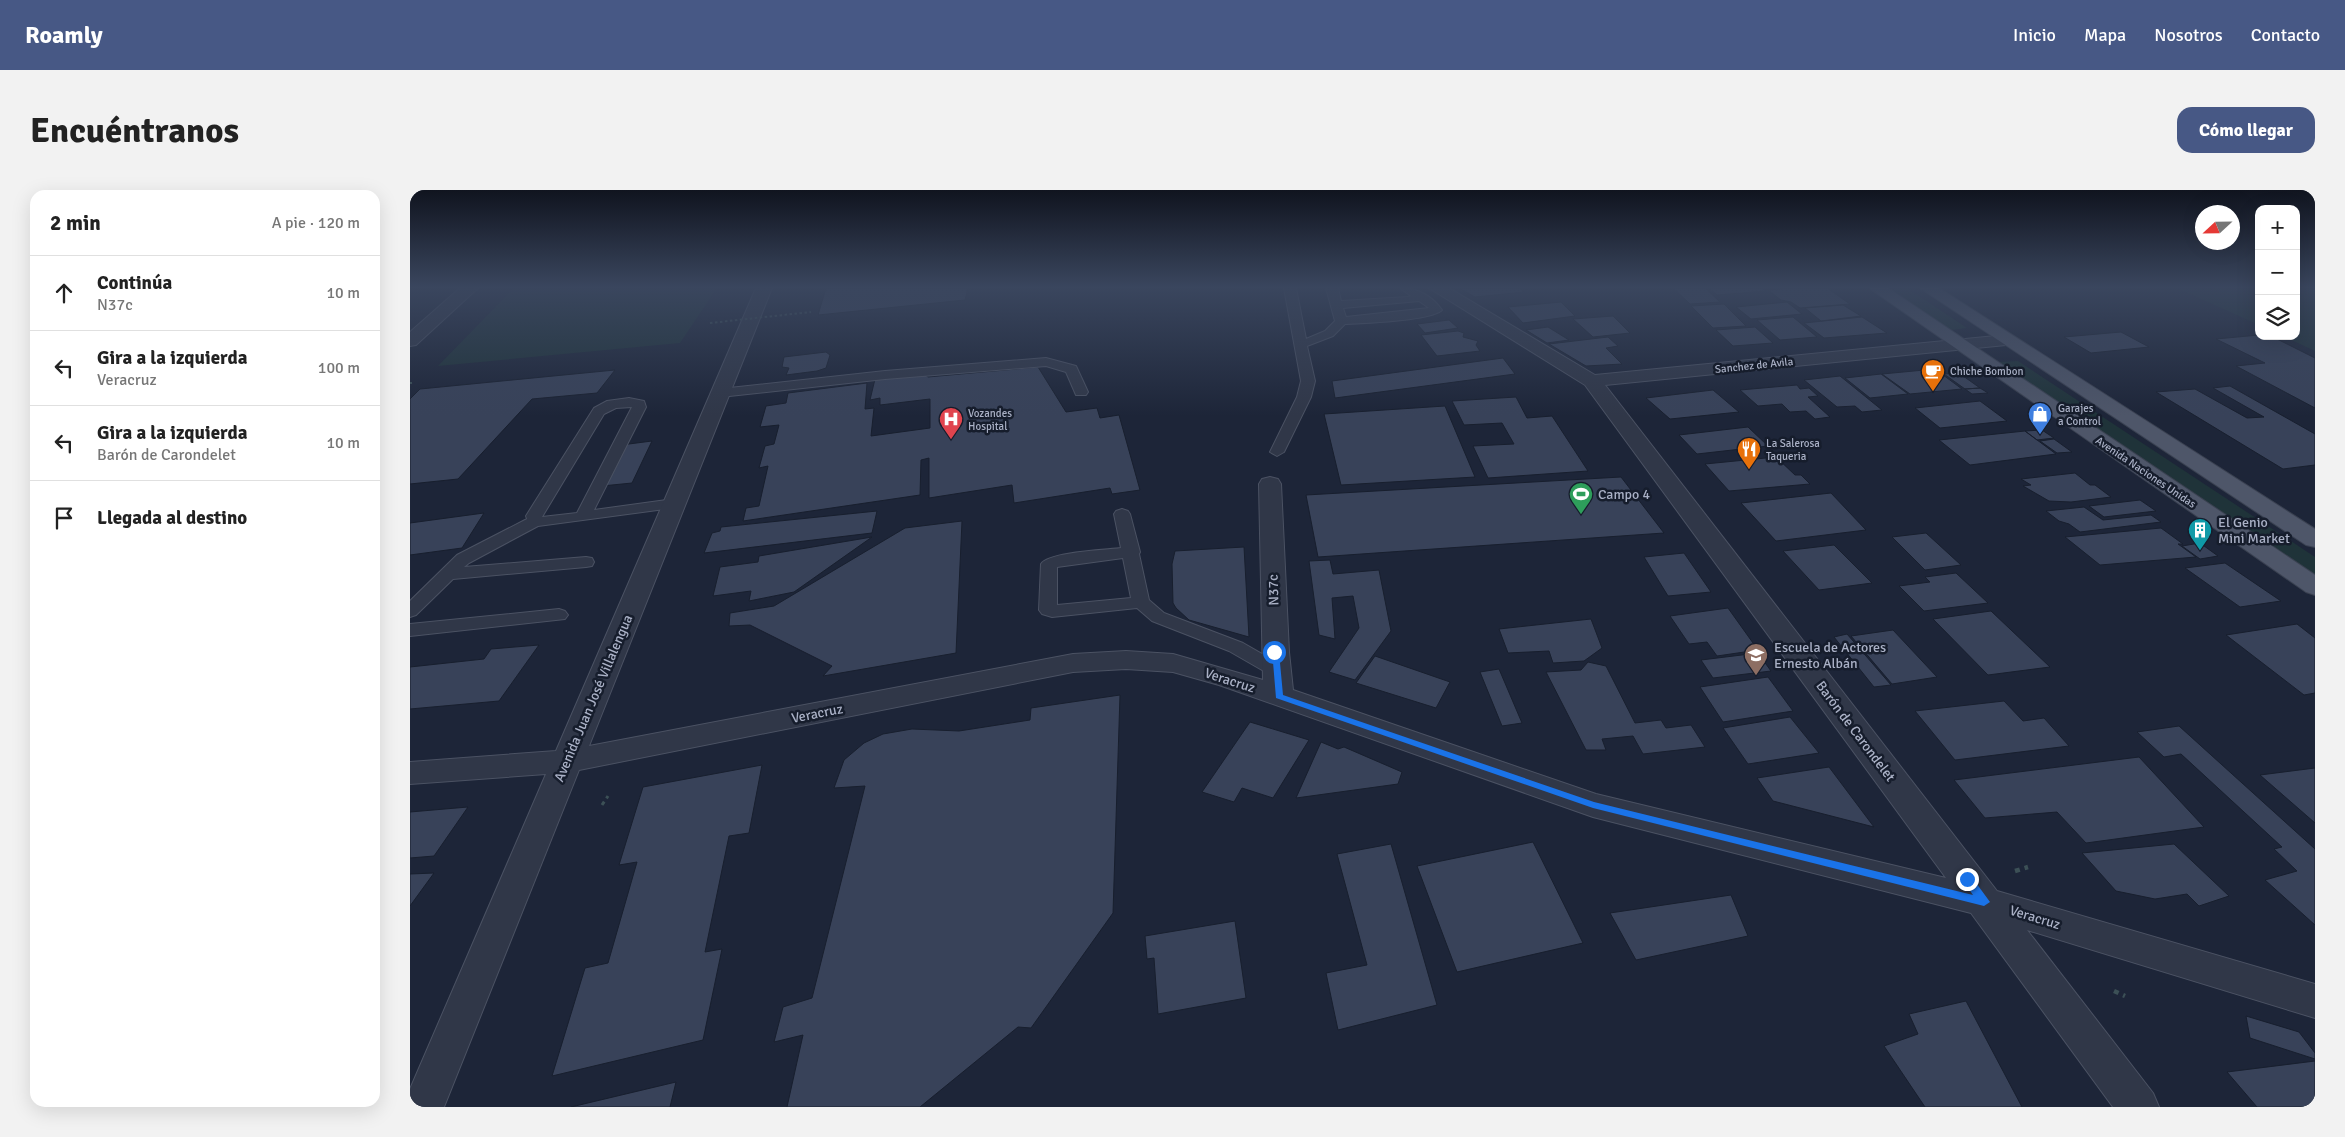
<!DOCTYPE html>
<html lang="es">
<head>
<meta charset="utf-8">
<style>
	:root { --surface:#fff; --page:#f2f2f2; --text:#222; --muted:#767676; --line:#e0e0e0; --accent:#475885 }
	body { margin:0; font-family:Signika,sans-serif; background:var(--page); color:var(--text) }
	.controls { position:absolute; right:15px; top:15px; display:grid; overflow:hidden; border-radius:10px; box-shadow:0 5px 20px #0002 }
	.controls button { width:45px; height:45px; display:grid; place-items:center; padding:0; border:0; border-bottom:1px solid var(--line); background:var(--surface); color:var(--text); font:25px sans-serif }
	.compass { position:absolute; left:1785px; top:15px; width:45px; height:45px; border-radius:50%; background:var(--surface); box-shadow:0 5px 20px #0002; rotate:248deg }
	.stop { position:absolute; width:15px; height:15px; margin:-11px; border:4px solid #1a73e8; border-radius:50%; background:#fff }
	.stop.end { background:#1a73e8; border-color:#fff; box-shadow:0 1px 5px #0008 }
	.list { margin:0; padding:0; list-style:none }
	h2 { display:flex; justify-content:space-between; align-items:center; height:65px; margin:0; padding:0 20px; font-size:21px }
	h2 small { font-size:16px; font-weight:400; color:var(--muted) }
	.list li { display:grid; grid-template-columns:32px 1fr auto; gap:15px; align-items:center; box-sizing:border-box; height:75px; padding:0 20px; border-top:1px solid var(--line) }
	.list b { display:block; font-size:19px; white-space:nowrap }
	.list p { margin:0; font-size:16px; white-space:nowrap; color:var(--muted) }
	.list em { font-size:16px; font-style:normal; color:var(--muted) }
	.icon { flex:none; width:28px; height:28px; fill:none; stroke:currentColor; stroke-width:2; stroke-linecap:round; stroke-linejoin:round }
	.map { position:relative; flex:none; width:1905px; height:917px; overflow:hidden; border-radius:15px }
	header { display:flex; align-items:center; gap:30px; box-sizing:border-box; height:70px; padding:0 25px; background:var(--accent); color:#fff }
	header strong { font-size:24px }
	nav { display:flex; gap:28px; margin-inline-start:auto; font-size:18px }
	.intro { display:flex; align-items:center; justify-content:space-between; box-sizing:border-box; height:120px; padding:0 30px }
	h1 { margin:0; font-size:35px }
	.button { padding:12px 22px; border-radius:15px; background:var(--accent); color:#fff; font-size:18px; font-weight:700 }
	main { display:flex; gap:30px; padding:0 30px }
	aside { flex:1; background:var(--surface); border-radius:15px; box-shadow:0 5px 20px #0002 }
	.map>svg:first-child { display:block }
	.green { fill:#1f3339 }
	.building { fill:#384259; stroke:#181f2e }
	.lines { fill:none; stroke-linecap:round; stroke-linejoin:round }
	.service-casing { stroke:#4b5263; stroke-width:2 }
	.minor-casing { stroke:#4b5263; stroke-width:2 }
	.primary-casing { stroke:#3a4151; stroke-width:2 }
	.path-far2 { stroke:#3c5056; stroke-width:2; stroke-dasharray:2.5 2.5; stroke-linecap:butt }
	.path-far1 { stroke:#3c5056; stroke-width:3; stroke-dasharray:4 4; stroke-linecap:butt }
	.path { stroke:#3c5056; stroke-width:4.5; stroke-dasharray:5 5; stroke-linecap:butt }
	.service { fill:#303748; fill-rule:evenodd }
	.minor { fill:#303748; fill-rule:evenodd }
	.primary { fill:#4e5669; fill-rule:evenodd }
	.path-bridge { stroke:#3c5056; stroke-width:2; stroke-dasharray:2.5 2.5; stroke-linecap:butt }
	.route { fill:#1a73e8 }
	.labels { text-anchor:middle; stroke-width:5; stroke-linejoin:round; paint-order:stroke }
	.far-street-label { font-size:11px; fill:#aab1c6; stroke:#161d2c }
	.far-poi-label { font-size:11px; fill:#aab1c6; stroke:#161d2c; text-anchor:start }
	.poi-label { font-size:14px; fill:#aab1c6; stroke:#161d2c; text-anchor:start }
	.street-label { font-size:14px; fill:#aab1c6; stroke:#161d2c }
</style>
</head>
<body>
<header>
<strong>Roamly</strong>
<nav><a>Inicio</a><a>Mapa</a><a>Nosotros</a><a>Contacto</a></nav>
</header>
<div class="intro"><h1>Encuéntranos</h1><a class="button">Cómo llegar</a></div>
<main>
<aside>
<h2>2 min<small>A pie · 120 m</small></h2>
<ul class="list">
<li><svg class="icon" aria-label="ahead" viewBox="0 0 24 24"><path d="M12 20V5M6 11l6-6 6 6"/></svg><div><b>Continúa</b><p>N37c</p></div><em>10 m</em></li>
<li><svg class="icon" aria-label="left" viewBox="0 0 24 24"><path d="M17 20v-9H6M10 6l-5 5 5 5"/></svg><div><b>Gira a la izquierda</b><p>Veracruz</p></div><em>100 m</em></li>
<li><svg class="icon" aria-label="left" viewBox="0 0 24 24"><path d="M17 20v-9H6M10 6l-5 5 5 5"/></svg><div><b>Gira a la izquierda</b><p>Barón de Carondelet</p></div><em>10 m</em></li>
<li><svg class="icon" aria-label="arrive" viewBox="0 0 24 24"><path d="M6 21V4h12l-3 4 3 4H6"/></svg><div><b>Llegada al destino</b></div></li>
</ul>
</aside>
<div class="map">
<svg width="1905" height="917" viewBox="0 0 1905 917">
	<rect width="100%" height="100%" fill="#1d2538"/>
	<path class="green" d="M104,98h203l-37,55 -242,23z
		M1479,98h18l60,40 -16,2z
		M1767,98h82v37z
		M1886,98h19v63l-32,-15h13z
		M1608,171l297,196v19l-318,-214z"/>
	<path class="building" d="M416,98h142l-3,12 -147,15z
		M1049,98h60l5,4 -49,5z
		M1263,98h32l15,14 -30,2z
		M1299,98h53l4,3 -49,4z
		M1383,98h34l23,16 -50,4 -9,-6 -10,-2 -13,-10z
		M1151,112l14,14 -52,7 -15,-16z
		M1377,112l15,12 -51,5 -15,-12z
		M1314,114l22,22 -33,2 -22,-22z
		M1433,115l18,11 -40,5 -16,-13z
		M1203,126l17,17 -37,4 -20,-18z
		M1383,127l24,20 -37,3 -23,-20z
		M1452,127l25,16 -63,5 -20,-15z
		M1039,130l9,8 -33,5 -8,-9z
		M1138,137l21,13 -22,3 -21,-13z
		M1345,137l18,16 -40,3 -17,-16z
		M1048,141l6,2 -1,4 15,4 -2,4 4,6 -43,5 -16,-21z
		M1711,142l28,15 -58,6 -27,-16z
		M1849,145l12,1 44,22v50l-79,-42 29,-3 -49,-24z
		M1198,147l10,9 -12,2 16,16 -36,2 -37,-22z
		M416,162l4,3 -4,13 -9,3 -31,4 3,-7 -7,-1 2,-10z
		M1093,168l12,16 -180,24 -3,-17z
		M628,177l28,45 31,-4 3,10 19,-3 21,75 -28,4 -2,-6 -96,15 -2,-18 -83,13v-40l-8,2 -1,35 -177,26 3,-13 13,-2 9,-40 -9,2 6,-22 9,-2 5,-19 -19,2 6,-21 20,-3 2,-10 79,-10 -2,26 9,-1 -3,28 59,-8v-29l-50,6v-7l-10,2 5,-21 49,-5 4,3z
		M1525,179l27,20 -52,5 -28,-20z
		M205,180l-18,23 -65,6 -74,80 -48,5v-85l10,-10z
		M1549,183l21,15 -15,1 -21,-15z
		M1471,184l27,20 -38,4 -25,-20z
		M1430,186l42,34 -20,2 -7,-6 -18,1 -33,-27z
		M1387,195l3,4 9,-1 9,8 -10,1 22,20 -15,2 -9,-8 -16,1 -8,-8 -24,2 -18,-16z
		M1820,196l85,48v31l-32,4 -127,-77 39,-3 52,29 17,-1 -51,-29z
		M1570,198l8,5 -16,1 -7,-5z
		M1303,200l26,22 -69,7 -24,-21z
		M1106,207l11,21 25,-2 36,55 -100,7 -15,-32 41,-2 -12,-21 -38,2 -12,-24z
		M1570,211l27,20 -67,7 -25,-20z
		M1035,216l30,71 -134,8 -17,-71z
		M1338,237l20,19 -71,8 -18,-19z
		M1632,240l12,8 -17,2 -12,-9z
		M1615,241l31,23 -86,11 -31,-25z
		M1644,249l18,13 -15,1 -17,-12z
		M242,251l-20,42 -30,3 19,-41z
		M1366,267l19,18h6l9,9 -81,7 -24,-27z
		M1665,283l15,12h5l16,12 -40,5 -22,-1 -26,-15 8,-1 -10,-6z
		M1211,287l43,56 -346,24 -12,-62z
		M1421,303l35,37 -90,11 -35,-38z
		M1730,310l16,11 -52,6 -15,-11z
		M1674,317l19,13 48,-5 10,7 -81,10 -11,-8 -10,-3 -13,-10z
		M467,321l-5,22 -168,20 8,-20 8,-2 1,-4z
		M74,323l-22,35 -52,7v-32z
		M552,331l-6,132 -133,23 9,-10 -82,-41 -21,1 1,-13 44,-7 131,-78z
		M1751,338l22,16h-5l18,13 -96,8 -35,-28z
		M1516,343l35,32 -36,5 -33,-33z
		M462,347l-78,55 -45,9 2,-10 -38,5 7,-29 38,-5 1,-6z
		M1790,353l18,13 -18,3 -18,-13z
		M1424,355l38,38 -53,7 -36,-39z
		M834,357l5,90 -60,-17 -13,-12 -3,-5 -1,-39 3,-13z
		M1274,363l27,39 -43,4 -24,-39z
		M920,370l3,14 46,-4 12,61 -36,49 -26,-8 30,-44 -6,-32 -21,2 3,41 -16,-4 -10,-74z
		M1815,373l56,38 -41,6 -55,-39z
		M1546,383l32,30 -64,8 -25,-25 31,-4 -5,-5z
		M1318,418l30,42 -41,6 -10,-14 -18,2 -19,-28z
		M1581,421l59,56 -62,8 -55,-56z
		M1181,429l11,29 -18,13 -31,2 -4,-12 -41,2 -9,-24z
		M1887,434l18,14v55l-11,2 -78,-60z
		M1483,440l44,47 -45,7 -41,-48z
		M1437,444l44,51 -17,2 -40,-50z
		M129,455l-40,56 -89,8v-42l74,-8 7,-10z
		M1348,463l13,18 -58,7 -12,-18z
		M965,466l75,26 -14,26 -80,-25z
		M1178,472l18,4 29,57 26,-3 5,8 25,-3 14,22 -62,7 -10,-18 -31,3 4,11h-20l-40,-78 35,-2z
		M1089,479l23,54 -20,3 -22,-54z
		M1358,487l25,34 -70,11 -23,-35z
		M710,505l-7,218 -82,115 -13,-1 -98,80h-133l16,-72 -29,7 9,-35 29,-9 53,-212 -31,2 10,-28 20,-17 19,-9 29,-5 47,2 71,-11 1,-12z
		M1594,511l19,20 21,-3 25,28 -114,14 -40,-49z
		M1380,527l29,36 -71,11 -25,-36z
		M840,532l59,18 -36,58 -31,-10 -8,14 -32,-10z
		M1769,536l136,123v76l-50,-45 32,-9 -23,-22 8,-2 -101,-93 -17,3 -27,-25z
		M911,552l17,7 6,-2 58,25 -4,12 -102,14z
		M1729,567l65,70 -118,16 -29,-31 -72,6 -31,-38z
		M352,575l-13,68 -20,3 -24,116 17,-3 -19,91 -151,36 33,-108 23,-5 29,-101 -18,3 24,-78z
		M1419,577l45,60 -101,-26 -16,-23z
		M1905,578v55l-55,-48z
		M58,617l-34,49 -24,2v-46z
		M1123,652l50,101 -126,29 -40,-106z
		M981,654l46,161 -99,25 -12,-57 41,-8 -30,-111z
		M1764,654l55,52 -30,10 -12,-12 -32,5 -39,-8 -34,-38z
		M24,683l-24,33v-32z
		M1321,705l17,41 -112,24 -26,-47z
		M825,731l11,77 -88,16 -4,-56 -7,1 -2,-23z
		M1556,811l56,106h-97l-41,-61 34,-12 -9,-20z
		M1836,826l53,16 16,21v6l-65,-21z
		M1905,871v46h-58l-30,-35z
		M266,892l-6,25h-99z"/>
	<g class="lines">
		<g class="service-casing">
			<path id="service" d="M874,98h12l10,51 19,-8 10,-10 -9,-33h12l3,13 67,-4 3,-1 -11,-8c18,0 32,8 42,22 -11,11 -79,13 -97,14l-12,12 -26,10 8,35 -4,16 -27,55 -7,4 -7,-4 27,-55 4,-16zM1009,111l10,7 -83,9 -3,-9z
				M636,168l30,8 12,26 -2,3h-10l-10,-23 -20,-6 -161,13 -165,18 -7,-4 7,-4 165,-18z
				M219,208l15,3 2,6 -52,103 80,-11 6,2 2,3 -2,3 -142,19 -69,37 -5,4 122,-10 6,1 2,4 -2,4 -6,1 -133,12 -37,36 -6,2v-16l47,-46 70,-36 -1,-3 68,-108 13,-7zM222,217l-55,106 -35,4 62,-103 12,-6z
				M712,319l6,2 2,3 10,38 -1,2 10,46 15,13 79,30 40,23 3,4 -3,4 -7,2 -7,-2 -40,-23 -77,-30 -15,-13 -85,9 -10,-3 -3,-4 2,-46c8,-12 64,-14 80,-16l-7,-34 2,-3zM713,368l8,40 -74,7v-38z
				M149,419l6,2 3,4 -3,4 -155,17v-12z"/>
		</g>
		<g class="minor-casing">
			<path id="minor" d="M50,98h18l-62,57 -6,1v-14z
				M346,98h16l-183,458 484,-92 53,-3 47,3 90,26 -4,-196 3,-5 8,-2 8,2 3,5 8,168 4,38 303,104 350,84 -361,-493 -156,-97h20l146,87 411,-40 6,1 3,4 -3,4 -6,1 -401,40 392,506 318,93v34l-288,-88 126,163 6,14h-46l-142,-194 -378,-96 -374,-132 -46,-13 -47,-3 -53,3 -494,98 -135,337h-34v-18l136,-315 -136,10v-22l146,-11z"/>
		</g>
		<g class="primary-casing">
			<path id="primary" d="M1459,98h19l427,287v20l-9,-3z
				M1510,98h19l376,241v18l-9,-2z"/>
		</g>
		<path class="path-far2" d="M0,193h2"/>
		<path class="path-far1" d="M192,615l6,-9"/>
		<path class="path" d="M1605,681l13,-4
			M1704,801l11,5"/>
		<use href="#service" class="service"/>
		<use href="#minor" class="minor"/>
		<use href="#primary" class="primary"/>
		<path class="path-bridge" d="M300,133l101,-11"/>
	</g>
	<linearGradient id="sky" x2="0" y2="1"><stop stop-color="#10141f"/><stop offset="0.43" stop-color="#3a465e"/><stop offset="1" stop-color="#3a465e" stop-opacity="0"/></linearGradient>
	<rect width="1905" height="226" fill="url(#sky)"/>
	<path class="route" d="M862,460l7,2 4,43 311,107 379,93 -11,-16 5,-4 4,1 19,26 -6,4 -391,-98 -317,-110z"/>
	<defs>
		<g id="cafe-pin" transform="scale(1.25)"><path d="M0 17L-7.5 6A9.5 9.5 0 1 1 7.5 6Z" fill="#e8710a" stroke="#161d2c"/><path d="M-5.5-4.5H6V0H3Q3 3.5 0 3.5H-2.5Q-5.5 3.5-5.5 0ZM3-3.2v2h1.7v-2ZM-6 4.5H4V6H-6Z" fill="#fff"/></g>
		<g id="shop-pin" transform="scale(1.25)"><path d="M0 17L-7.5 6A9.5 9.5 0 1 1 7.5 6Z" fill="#3f7fe0" stroke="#161d2c"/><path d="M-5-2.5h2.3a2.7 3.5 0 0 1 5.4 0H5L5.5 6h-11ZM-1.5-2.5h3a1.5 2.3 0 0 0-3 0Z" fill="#fff"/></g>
		<g id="hospital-pin" transform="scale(1.25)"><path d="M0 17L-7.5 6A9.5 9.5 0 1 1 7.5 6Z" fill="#e0444e" stroke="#161d2c"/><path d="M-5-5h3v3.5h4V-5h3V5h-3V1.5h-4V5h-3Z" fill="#fff"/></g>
		<g id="restaurant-pin" transform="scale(1.25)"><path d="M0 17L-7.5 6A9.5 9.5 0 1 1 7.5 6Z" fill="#e8710a" stroke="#161d2c"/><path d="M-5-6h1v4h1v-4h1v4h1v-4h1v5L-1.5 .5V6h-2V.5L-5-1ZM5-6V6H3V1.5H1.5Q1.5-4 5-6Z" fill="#fff"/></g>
		<g id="stadium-pin" transform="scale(1.25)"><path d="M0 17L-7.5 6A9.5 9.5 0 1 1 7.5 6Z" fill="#2e9e5b" stroke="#161d2c"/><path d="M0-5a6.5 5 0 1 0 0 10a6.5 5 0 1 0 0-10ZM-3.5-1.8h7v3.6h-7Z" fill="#fff"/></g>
		<g id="building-pin" transform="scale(1.25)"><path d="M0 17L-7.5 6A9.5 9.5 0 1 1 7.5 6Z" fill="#0f9aa8" stroke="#161d2c"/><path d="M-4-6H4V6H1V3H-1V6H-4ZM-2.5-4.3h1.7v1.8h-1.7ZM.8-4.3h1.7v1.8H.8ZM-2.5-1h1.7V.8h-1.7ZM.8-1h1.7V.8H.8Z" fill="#fff"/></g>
		<g id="school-pin" transform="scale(1.25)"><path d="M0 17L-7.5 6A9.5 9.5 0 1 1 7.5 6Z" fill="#8d6e63" stroke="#161d2c"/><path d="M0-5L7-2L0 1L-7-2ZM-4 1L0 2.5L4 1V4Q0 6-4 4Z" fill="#fff"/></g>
	</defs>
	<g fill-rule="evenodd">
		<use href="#cafe-pin" x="1523" y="181"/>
		<use href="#shop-pin" x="1630" y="224"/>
		<use href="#hospital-pin" x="541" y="229"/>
		<use href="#restaurant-pin" x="1339" y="259"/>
		<use href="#stadium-pin" x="1171" y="304"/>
		<use href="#building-pin" x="1790" y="340"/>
		<use href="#school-pin" x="1346" y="465"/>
	</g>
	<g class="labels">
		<g class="far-street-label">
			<text transform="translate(1344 175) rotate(-6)" y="4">Sanchez de Avila</text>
			<text transform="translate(1736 282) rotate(34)" y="4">Avenida Naciones Unidas</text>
		</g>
		<g class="far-poi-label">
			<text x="1540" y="185">Chiche Bombon</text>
			<text x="1648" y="222">Garajes<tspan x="1648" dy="13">a Control</tspan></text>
			<text x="558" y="227">Vozandes<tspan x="558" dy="13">Hospital</tspan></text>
			<text x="1356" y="257">La Salerosa<tspan x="1356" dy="13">Taqueria</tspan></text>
		</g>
		<g class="poi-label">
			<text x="1188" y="309">Campo 4</text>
			<text x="1808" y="337">El Genio<tspan x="1808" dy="16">Mini Market</tspan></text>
			<text x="1364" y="462">Escuela de Actores<tspan x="1364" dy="16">Ernesto Albán</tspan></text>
		</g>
		<g class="street-label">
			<text transform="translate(863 400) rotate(-92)" y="5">N37c</text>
			<text transform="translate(820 490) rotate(18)" y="5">Veracruz</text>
			<text transform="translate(183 508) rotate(-67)" y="5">Avenida Juan José Villalengua</text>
			<text transform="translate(407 523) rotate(-11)" y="5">Veracruz</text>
			<text transform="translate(1446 541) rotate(53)" y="5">Barón de Carondelet</text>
			<text transform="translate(1625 727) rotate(17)" y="5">Veracruz</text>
		</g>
	</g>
</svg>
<div class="controls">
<button>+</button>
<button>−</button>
<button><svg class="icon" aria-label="layers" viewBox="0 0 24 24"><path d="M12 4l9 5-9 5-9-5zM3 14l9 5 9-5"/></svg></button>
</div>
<svg class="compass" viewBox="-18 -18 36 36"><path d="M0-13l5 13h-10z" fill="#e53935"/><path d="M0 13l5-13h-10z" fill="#767676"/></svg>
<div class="stop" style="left:864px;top:462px"></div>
<div class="stop end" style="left:1557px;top:689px"></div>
</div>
</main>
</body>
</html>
